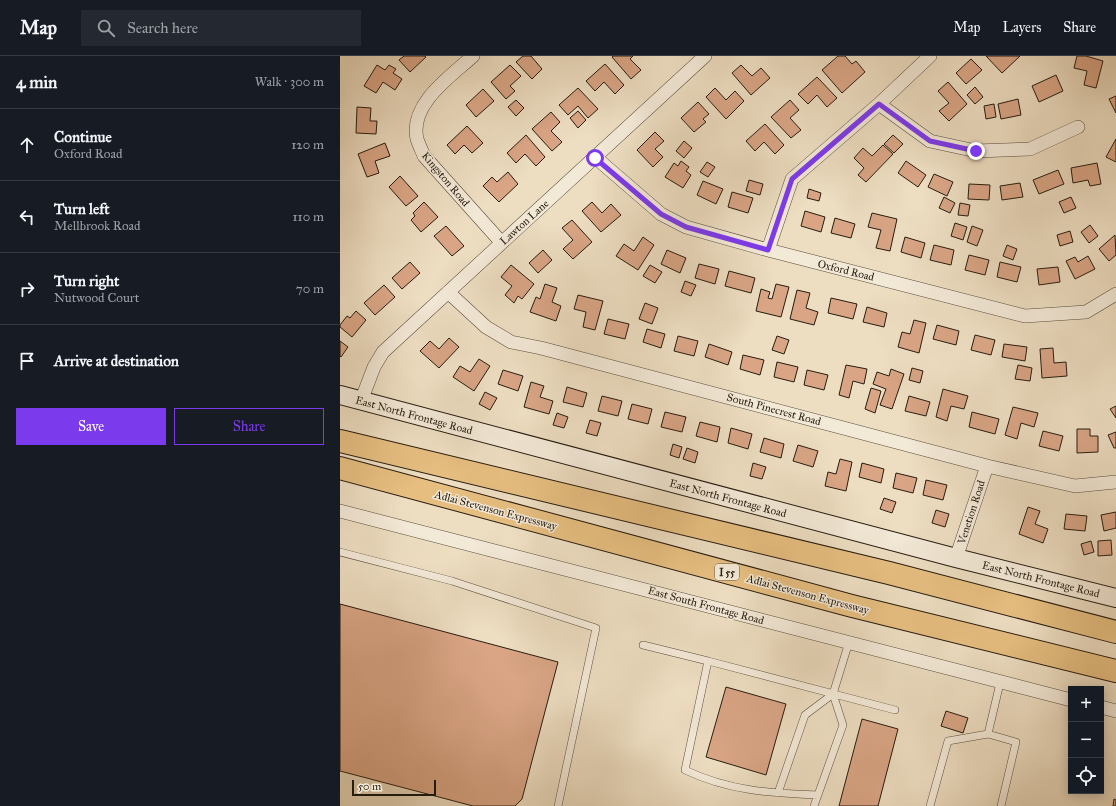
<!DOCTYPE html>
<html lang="en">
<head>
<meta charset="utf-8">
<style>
	:root { --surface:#171b24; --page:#242831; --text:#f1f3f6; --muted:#9ea1a6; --line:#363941; --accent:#7c3aed }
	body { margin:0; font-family:"IM FELL Great Primer",serif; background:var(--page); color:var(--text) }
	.controls { position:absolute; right:12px; bottom:12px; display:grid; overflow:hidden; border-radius:0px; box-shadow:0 2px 10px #0003 }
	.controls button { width:36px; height:36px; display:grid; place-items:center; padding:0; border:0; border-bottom:1px solid var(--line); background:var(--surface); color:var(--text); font:20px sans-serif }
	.scale { position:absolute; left:12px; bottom:10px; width:84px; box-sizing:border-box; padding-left:4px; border:2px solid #261c10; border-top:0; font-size:11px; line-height:14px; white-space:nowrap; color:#261c10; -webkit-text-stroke:3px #f3e9d7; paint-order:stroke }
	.stop { position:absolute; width:12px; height:12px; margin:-9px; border:3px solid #7c3aed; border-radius:50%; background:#fff }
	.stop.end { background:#7c3aed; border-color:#fff; box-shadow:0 1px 4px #0008 }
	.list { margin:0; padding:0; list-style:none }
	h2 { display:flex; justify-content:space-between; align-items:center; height:52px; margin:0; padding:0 16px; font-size:17px }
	h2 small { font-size:13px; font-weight:400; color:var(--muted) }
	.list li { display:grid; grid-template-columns:26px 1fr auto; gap:12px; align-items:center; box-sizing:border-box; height:72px; padding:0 16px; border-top:1px solid var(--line) }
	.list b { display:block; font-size:15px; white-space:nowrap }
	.list p { margin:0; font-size:13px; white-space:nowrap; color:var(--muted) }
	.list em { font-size:13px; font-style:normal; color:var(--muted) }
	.actions { display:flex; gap:8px; padding:12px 16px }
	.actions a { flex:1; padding:9px 0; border:1px solid var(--accent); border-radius:0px; text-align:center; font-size:14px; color:var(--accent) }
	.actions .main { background:var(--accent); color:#fff }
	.icon { flex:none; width:22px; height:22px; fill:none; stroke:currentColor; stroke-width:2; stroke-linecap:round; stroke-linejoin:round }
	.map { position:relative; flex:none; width:776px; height:750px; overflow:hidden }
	header { display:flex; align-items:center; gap:24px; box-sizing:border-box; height:56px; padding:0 20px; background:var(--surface); border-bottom:1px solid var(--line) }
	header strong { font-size:19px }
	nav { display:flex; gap:22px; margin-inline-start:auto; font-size:14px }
	.search { width:280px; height:36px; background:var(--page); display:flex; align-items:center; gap:10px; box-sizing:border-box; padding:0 14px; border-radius:0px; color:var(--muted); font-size:15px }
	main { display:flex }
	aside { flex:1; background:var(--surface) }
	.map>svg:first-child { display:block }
	.building { fill:#d9a585; stroke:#261c10 }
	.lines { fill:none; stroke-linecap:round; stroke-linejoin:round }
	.lane-casing { stroke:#584c3c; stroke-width:8 }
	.street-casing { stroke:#584c3c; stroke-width:14 }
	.secondary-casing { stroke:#261c10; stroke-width:20 }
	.highway-casing { stroke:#261c10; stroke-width:24 }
	.lane { stroke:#f3e9d7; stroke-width:7 }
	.street { stroke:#f3e9d7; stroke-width:13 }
	.secondary { stroke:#f3e9d7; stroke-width:18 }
	.highway { stroke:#e6be80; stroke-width:22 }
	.route { stroke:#7c3aed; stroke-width:5 }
	.labels { text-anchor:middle; stroke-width:3; stroke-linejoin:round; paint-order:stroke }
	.shield { fill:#f3e9d7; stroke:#645a4c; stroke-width:1 }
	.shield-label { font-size:10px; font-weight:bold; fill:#261c10 }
	.street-label { font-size:11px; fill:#261c10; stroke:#f3e9d7 }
</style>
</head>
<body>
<header>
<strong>Map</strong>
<div class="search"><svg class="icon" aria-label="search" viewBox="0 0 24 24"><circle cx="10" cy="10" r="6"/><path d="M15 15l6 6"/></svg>Search here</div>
<nav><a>Map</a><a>Layers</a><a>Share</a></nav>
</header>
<main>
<aside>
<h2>4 min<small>Walk · 300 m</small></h2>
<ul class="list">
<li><svg class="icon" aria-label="ahead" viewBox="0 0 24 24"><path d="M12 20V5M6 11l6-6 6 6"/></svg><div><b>Continue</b><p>Oxford Road</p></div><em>120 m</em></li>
<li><svg class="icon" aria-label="left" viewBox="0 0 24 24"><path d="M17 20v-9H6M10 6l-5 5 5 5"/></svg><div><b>Turn left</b><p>Mellbrook Road</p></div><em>110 m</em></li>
<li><svg class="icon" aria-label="right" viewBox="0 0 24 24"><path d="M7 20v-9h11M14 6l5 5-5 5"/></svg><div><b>Turn right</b><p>Nutwood Court</p></div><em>70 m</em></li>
<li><svg class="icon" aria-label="arrive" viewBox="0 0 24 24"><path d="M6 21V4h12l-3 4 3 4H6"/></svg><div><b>Arrive at destination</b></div></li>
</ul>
<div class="actions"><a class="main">Save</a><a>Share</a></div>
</aside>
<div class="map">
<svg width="776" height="750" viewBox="0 0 776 750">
	<rect width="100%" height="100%" fill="#edddc1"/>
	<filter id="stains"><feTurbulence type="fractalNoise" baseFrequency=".005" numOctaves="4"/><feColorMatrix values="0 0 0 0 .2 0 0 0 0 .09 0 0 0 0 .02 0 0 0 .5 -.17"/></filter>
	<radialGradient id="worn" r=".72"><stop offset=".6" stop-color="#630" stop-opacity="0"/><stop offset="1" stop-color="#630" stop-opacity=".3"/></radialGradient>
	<path class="building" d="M64,0h21l1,1 -16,15 -11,-12z
		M183,0h8l11,13 -10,10 -16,-17z
		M273,0h20l-3,3 11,11 -10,9 -19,-22z
		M498,0h7l7,8 4,-3 9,11 -23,21 -20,-23z
		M646,0h34l-18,17z
		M737,0h9l17,5 -7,27 -12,-3 3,-14 -13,-3z
		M631,3l11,11 -16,14 -10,-11z
		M265,8l19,21 -9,9 -11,-12 -9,9 -9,-10z
		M37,9l8,5 4,-5 7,4 -3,4 9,6 -7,11 -12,-8 -7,11 -12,-7z
		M170,9l11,11 -11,10 5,5 -9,8 -15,-17z
		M401,9l11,11 9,-8 9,10 -19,17 -19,-22z
		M716,19l7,16 -24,11 -7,-16z
		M477,21l20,21 -10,9 -10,-12 -9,9 -10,-10z
		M608,26l19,22 -18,17 -10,-10 10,-8 -11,-12z
		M635,31l8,10 -8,7 -8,-9z
		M238,32l20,21 -10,9 -10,-12 -10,9 -9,-10z
		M375,32l11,12 9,-9 9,10 -18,18 -20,-22z
		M143,33l11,12 -18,16 -10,-12z
		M776,40v17l-7,-14z
		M678,43l3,16 -20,4 -3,-15z
		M176,44l8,8 -8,8 -8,-9z
		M450,44l9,10 -9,8 11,12 -10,8 -20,-21z
		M358,46l11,12 -6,5 3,3 -12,10 -13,-14z
		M654,48l2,13 -10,2 -2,-13z
		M17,51l14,1 -1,13h7l-1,13 -20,-1z
		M238,55l8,9 -8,8 -8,-10z
		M211,56l9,10 -9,9 11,11 -10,9 -20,-22z
		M425,68l19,21 -9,9 -11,-12 -9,9 -9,-10z
		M127,70l16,17 -11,10 -8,-8 -9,9 -8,-9z
		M315,76l9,9 -9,8 8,8 -10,10 -16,-17z
		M186,79l19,22 -9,9 -11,-12 -9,9 -9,-10z
		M553,79l10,9 -9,9 -10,-9z
		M776,83v23l-10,-5z
		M344,85l8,7 -8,10 -8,-7z
		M45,87l5,13 -15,5 4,12 -12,4 -9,-23z
		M543,89l10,9 -27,28 -8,-7 6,-7 -10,-10 9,-10 9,8z
		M341,105l8,6 -3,4 5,4 -8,13 -18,-11 9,-14 4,3z
		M566,105l20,14 -8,12 -20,-14z
		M367,106l8,5 -7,10 -8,-5z
		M757,107l4,21 -11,2 -2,-6 -15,3 -2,-15z
		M718,114l6,14 -25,10 -6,-14z
		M168,116l10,12 -19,18 -16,-16 9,-9 5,5z
		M594,118l19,8 -6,14 -19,-9z
		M60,120l18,20 -12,10 -17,-19z
		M409,124l14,4 -3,11 -14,-4z
		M363,125l20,8 -7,15 -19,-9z
		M680,127l3,14 -21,3 -2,-14z
		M629,128l21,1 -1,15 -21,-1z
		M469,133l12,4 -2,8 -12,-3z
		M392,136l21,6 -5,15 -20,-6z
		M604,141l11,6 -5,10 -11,-5z
		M731,141l5,11 -12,5 -5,-11z
		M84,146l14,15 -17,15 -10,-12 4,-4 -2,-3z
		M252,146l10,11 9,-9 10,11 -20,17 -19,-21z
		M620,147l10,2 -2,11 -10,-1z
		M465,155l20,6 -4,15 -20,-6z
		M532,157l25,6 -7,32 -14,-3 5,-18 -13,-3z
		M495,162l20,6 -4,14 -20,-5z
		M232,164l20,22 -19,17 -10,-10 10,-9 -11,-12z
		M615,167l12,4 -4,13 -12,-4z
		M750,169l8,11 -9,7 -8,-11z
		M106,170l18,20 -12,10 -18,-20z
		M632,170l11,4 -6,16 -10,-4z
		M730,175l3,11 -13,4 -3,-11z
		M775,179l1,20 -7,6 -10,-12z
		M303,181l11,8 -16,25 -22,-14 8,-12 10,7z
		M565,181l20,6 -4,15 -20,-6z
		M594,189l20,5 -3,15 -21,-5z
		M667,189l10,4 -4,11 -10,-4z
		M203,194l9,10 -14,13 -9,-10z
		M327,194l19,8 -6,15 -19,-9z
		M629,199l20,5 -4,15 -20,-5z
		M748,200l7,13 -20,10 -9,-18 9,-4 3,5z
		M70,206l10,11 -18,16 -10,-11z
		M660,206l21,5 -4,15 -20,-5z
		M359,208l20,5 -4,15 -20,-6z
		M171,209l23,19 -12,15 -4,-3 -4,7 -9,-8 7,-9 -11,-9z
		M310,209l12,7 -7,11 -12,-7z
		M718,211l2,15 -21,3 -2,-16z
		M389,215l26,7 -4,15 -26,-7z
		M345,225l11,4 -5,11 -10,-4z
		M205,228l12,4 -5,14 9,4 -5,15 -26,-9 6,-15 4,2z
		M436,228l13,3 -8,30 -25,-6 5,-22 9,3 -2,6 4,1z
		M44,229l11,12 -20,18 -11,-12z
		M457,234l13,3 -4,15 12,4 -4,13 -24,-6z
		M238,239l25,6 -8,29 -12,-3 3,-15 -12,-3z
		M491,242l26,6 -4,15 -25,-6z
		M305,247l13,5 -6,16 -13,-5z
		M527,251l20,6 -3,14 -21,-5z
		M16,255l10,9 -14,17 -12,-10v-2l7,-9 3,2z
		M268,263l21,5 -4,15 -21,-5z
		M574,264l12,3 -7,30 -21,-6 4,-15 8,2z
		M597,269l22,6 -3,14 -23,-6z
		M307,273l18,5 -4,14 -18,-6z
		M635,279l20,5 -4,15 -20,-5z
		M338,280l20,5 -4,15 -20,-5z
		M437,280l12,4 -5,14 -12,-4z
		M109,282l10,9 -20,21 -19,-17 10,-10 9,8z
		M0,285l8,6 -7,10 -1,-1z
		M369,288l23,8 -4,13 -23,-8z
		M664,288l23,3 -2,14 -23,-4z
		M713,292l1,15 12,-1 1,14 -25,2 -2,-29z
		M403,299l21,5 -4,15 -20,-6z
		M139,303l11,7 -16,25 -21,-14 7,-11 10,6z
		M437,306l21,5 -4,15 -20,-5z
		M506,309l21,4 -3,15 -11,-3 -4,17 -10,-3z
		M678,309l14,3 -2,13 -15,-2z
		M572,312l11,3 -3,12 -11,-3z
		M551,313l13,5 -12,35 -12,-4 6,-16 -13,-5 4,-12 12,4z
		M163,314l20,6 -5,15 -20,-7z
		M467,314l21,5 -4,15 -20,-5z
		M191,326l13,4 -4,11 13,4 -4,13 -25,-7z
		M227,331l20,6 -4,14 -20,-5z
		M531,332l10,3 -6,22 -10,-4z
		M603,333l25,7 -4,13 -13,-3 -4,15 -11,-4z
		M145,336l12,6 -7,12 -11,-6z
		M262,340l20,5 -4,15 -20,-5z
		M569,340l21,6 -4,14 -21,-5z
		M292,348l20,5 -4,15 -20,-5z
		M776,350v12l-6,-9z
		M673,351l25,6 -4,14 -13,-4 -4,16 -12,-4z
		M325,356l21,5 -4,15 -21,-5z
		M632,356l27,7 -4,15 -26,-7z
		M217,357l11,4 -4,11 -11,-3z
		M250,364l11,3 -4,13 -11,-3z
		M360,366l20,5 -3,15 -21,-6z
		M391,372l21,6 -4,15 -20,-6z
		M737,373h13v7h8v16l-21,1z
		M703,375l20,5 -4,15 -20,-5z
		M776,376v16h-2l-6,-13z
		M424,382l20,6 -3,14 -21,-6z
		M333,388l9,3 -3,11 -9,-3z
		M458,389l20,6 -5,16 -20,-6z
		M347,392l11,4 -3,11 -12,-4z
		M500,403l12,3 -6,29 -21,-5 3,-14 8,2z
		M413,407l13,4 -4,12 -12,-3z
		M522,407l22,6 -3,14 -22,-6z
		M556,417l21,5 -4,15 -20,-5z
		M586,424l21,5 -4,15 -20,-5z
		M544,442l12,4 -4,11 -12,-4z
		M688,451l12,4 -5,13 13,5 -5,14 -24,-9z
		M596,454l13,4 -4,13 -13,-4z
		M776,456v16l-12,3 -3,-16z
		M726,458l21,2 -2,15 -21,-2z
		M771,484l1,15 -14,1v-15z
		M751,485l3,11 -10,3 -3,-11z
		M0,548l218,58 -36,137 -7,7h-42l-133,-35z
		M386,631l60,17 -20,71 -60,-18z
		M606,655l22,7 -5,15 -22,-7z
		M522,663l36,10 -20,77h-39z
		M774,743l2,1v6h-3z"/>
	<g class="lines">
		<g class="lane-casing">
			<path id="lane" d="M0,496l112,29 144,47 -38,178
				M303,589l65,16
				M648,678l12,-51
				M438,737l27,-78 28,-21
				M478,739c-48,-2 -89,-4 -133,-25l23,-109 187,49
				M474,750l29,-81 -10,-31 16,-52
				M590,750l18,-65 40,-7 28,8 -15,64"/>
		</g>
		<g class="street-casing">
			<path id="street" d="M133,0c-22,20 -64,48 -56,83 2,6 5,12 7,17l77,86
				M539,48l51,37 46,10 54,-2 48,-22
				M255,101l66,57 25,13 82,23 257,66 61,-4 30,-18
				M428,194l24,-71 87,-75 51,-48
				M108,236l38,35 25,15 30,6 446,118 88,20 41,-4
				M21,345l13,-34 9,-15 322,-296
				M0,455l731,189
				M616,502l31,-92
				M761,651l15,4"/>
		</g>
		<g class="secondary-casing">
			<path id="secondary" d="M0,339l616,163 160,40"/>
		</g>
		<g class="highway-casing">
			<path id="highway" d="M0,385l549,132 227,59
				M0,412l512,138 264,65"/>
		</g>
		<use href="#lane" class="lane"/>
		<use href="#street" class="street"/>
		<use href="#secondary" class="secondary"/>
		<use href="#highway" class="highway"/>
	</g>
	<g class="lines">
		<path class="route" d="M255,102l66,56 25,13 82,23 24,-71 87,-75 51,37 46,10"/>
	</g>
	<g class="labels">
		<rect class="shield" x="375" y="508" width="24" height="16" rx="3"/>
		<g class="shield-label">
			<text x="387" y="520">I 55</text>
		</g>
		<g class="street-label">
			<text transform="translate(106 123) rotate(50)" y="4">Kingston Road</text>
			<text transform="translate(184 166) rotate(-42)" y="4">Lawton Lane</text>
			<text transform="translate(506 214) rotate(14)" y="4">Oxford Road</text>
			<text transform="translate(434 353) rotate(15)" y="4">South Pinecrest Road</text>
			<text transform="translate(74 359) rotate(15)" y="4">East North Frontage Road</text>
			<text transform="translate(388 442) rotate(15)" y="4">East North Frontage Road</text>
			<text transform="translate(156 454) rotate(15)" y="4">Adlai Stevenson Expressway</text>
			<text transform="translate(631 456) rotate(-72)" y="4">Venetion Road</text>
			<text transform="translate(701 523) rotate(14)" y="4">East North Frontage Road</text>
			<text transform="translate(468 538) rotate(15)" y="4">Adlai Stevenson Expressway</text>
			<text transform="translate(366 549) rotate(15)" y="4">East South Frontage Road</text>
		</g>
	</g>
	<rect width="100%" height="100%" filter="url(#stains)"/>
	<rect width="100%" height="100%" fill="url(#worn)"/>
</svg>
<div class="controls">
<button>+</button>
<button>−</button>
<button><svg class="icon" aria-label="locate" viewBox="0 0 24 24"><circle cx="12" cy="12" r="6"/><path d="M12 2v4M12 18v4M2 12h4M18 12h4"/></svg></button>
</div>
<div class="scale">50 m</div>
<div class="stop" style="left:255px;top:102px"></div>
<div class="stop end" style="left:636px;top:95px"></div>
</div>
</main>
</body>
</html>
